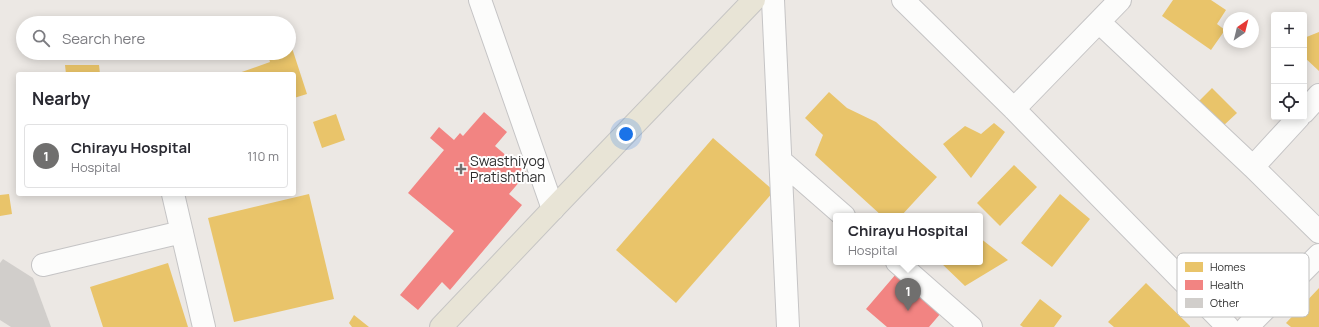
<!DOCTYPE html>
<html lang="en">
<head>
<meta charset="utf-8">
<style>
	:root { --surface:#fff; --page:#f7f7f7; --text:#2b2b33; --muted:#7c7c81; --line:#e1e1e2; --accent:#706f6e }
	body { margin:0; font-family:Manrope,sans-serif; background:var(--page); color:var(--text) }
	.controls { position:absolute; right:12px; top:12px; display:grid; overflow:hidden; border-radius:4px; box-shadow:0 2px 10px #0003 }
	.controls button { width:36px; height:36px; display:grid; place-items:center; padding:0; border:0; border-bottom:1px solid var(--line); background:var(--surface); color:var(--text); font:20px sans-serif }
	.compass { position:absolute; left:1223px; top:12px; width:36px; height:36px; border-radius:50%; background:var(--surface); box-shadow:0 2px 10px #0003; rotate:35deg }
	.you { position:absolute; left:626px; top:134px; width:14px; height:14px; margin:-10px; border:3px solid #fff; border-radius:50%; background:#1a73e8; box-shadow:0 0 0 6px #1a73e833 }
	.badge { display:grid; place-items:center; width:26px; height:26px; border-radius:50%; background:var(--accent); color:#fff; font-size:13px; font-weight:700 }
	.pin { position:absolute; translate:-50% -33px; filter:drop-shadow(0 1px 2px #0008) }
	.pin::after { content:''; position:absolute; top:21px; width:14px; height:12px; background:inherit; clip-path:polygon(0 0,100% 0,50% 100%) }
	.popup { position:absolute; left:833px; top:213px; width:150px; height:52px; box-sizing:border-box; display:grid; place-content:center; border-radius:4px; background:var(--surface); filter:drop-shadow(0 1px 3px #0005); font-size:13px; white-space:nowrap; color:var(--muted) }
	.popup b { font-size:15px; color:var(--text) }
	.popup::after { content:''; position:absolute; left:50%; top:100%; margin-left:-8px; border:8px solid transparent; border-top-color:var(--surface) }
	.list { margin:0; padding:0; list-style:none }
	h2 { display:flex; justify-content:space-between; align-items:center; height:52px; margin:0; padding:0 16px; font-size:17px }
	h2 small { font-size:13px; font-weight:400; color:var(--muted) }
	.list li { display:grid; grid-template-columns:26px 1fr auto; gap:12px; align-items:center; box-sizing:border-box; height:64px; margin:0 8px 8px; padding:0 8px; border:1px solid var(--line); border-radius:4px }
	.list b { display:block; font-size:15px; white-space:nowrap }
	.list p { margin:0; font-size:13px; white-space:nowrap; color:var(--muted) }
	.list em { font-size:13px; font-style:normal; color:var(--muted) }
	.icon { flex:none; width:22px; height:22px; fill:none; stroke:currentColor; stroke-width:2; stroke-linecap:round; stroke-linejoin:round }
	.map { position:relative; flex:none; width:1319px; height:327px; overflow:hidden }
	.search { position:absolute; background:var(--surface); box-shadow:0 2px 10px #0003; left:16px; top:16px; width:280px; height:44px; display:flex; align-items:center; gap:10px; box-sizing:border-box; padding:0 14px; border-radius:22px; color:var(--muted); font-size:15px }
	.panel { position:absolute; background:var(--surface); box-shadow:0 2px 10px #0003; left:16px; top:72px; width:280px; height:124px; border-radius:4px }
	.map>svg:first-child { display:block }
	.homes { fill:#e9c46a }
	.health { fill:#f28482 }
	.building { fill:#d1cecb }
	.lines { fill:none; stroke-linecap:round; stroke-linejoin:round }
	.minor-casing { stroke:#c5c4c5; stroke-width:24 }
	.major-casing { stroke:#c6c5c4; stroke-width:24 }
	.minor { stroke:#fcfcfb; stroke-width:22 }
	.major { stroke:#e8e4d6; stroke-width:22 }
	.poi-dot { fill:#706f6e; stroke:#fff; stroke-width:1.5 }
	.labels { text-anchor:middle; stroke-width:4; stroke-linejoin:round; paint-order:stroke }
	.poi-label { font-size:14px; fill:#2e2e2e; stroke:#fff; text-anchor:start }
	.key { fill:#fff; stroke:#c0c0c0; stroke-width:1 }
	.key-label { font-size:11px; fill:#2e2e2e }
</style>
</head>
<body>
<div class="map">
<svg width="1319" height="327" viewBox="0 0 1319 327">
	<rect width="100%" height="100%" fill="#ece8e4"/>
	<path class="homes" d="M1173,0h38l15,10 -9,14 8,6 -14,20 -49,-34z
		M1319,32v39l-15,-14v-19z
		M292,48l15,46 -13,4v-24h-58l34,-12 -3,-9h22v-4z
		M65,65h34l1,9h-34z
		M1212,88l25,25 -14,13 -24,-25z
		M829,92l18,16 29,14 61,55 -36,39h-19l-67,-61 8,-20 -18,-17z
		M336,114l9,26 -23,8 -9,-26z
		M994,123l11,9 -34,46 -28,-34 22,-18 16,8z
		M713,138l61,53 -98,112 -60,-53z
		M1014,165l23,22 -37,39 -23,-23z
		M9,194l3,20 -12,2v-21z
		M309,194l25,105 -100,23 -26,-104z
		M1060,194l30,25 -38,48 -31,-24z
		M980,238l28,22 -43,26 -25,-24h40z
		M168,263l20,64h-85l-13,-40z
		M1146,283l44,43v1h-76l-6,-5z
		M1319,288v39h-28l-5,-4z
		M1040,299l22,17 -8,11h-31l-3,-2z
		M354,315l15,12h-17l-3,-4z"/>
	<path class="health" d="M484,112l23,20 -12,14 32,27 -18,21 13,11 -72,85 -8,-8 -24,28 -18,-15 54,-64 -46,-38 36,-43 -14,-12 9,-11 15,13 6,-7 3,3z
		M896,274l45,39 -12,14h-42l-21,-18z"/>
	<path class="building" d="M3,259l30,19 18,49h-40l-11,-7v-57z"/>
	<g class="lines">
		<g class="minor-casing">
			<path id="minor" d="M480,0l73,209
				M773,0l15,327
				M903,0l111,109 214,218
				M1099,22l154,145 66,65
				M1014,109l106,-109
				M1304,112l15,-17
				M781,161l63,55
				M1253,167l46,-50
				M173,194l31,133
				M897,262l74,65
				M43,265l139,-33
				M1247,327l72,-72"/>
		</g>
		<g class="major-casing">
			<path id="major" d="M441,327l112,-118 201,-209"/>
		</g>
		<use href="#minor" class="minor"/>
		<use href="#major" class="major"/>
	</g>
	<path class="poi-dot" d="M459 163h4v4h4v4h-4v4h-4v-4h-4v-4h4z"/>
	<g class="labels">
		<g class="poi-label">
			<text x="470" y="166">Swasthiyog<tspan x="470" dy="16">Pratishthan</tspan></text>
		</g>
	</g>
	<rect x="1177" y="253" width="132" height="64" rx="6" class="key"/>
	<rect x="1185" y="262" width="18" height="10" fill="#e9c46a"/>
	<rect x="1185" y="280" width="18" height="10" fill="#f28482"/>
	<rect x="1185" y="298" width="18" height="10" fill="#d1cecb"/>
	<g class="key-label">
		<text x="1210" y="271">Homes</text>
		<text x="1210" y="289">Health</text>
		<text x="1210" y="307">Other</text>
	</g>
</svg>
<div class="controls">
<button>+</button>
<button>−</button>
<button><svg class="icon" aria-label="locate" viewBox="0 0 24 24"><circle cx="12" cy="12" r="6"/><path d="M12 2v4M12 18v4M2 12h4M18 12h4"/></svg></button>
</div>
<svg class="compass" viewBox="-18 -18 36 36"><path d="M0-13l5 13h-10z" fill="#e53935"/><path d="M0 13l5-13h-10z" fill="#7c7c81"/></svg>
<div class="you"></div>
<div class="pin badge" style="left:908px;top:311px">1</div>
<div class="popup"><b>Chirayu Hospital</b>Hospital</div>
<div class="search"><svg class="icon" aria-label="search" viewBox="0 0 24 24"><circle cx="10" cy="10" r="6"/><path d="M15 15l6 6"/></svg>Search here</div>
<section class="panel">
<h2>Nearby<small></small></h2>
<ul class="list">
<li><span class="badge">1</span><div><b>Chirayu Hospital</b><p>Hospital</p></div><em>110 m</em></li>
</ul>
</section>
</div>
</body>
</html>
